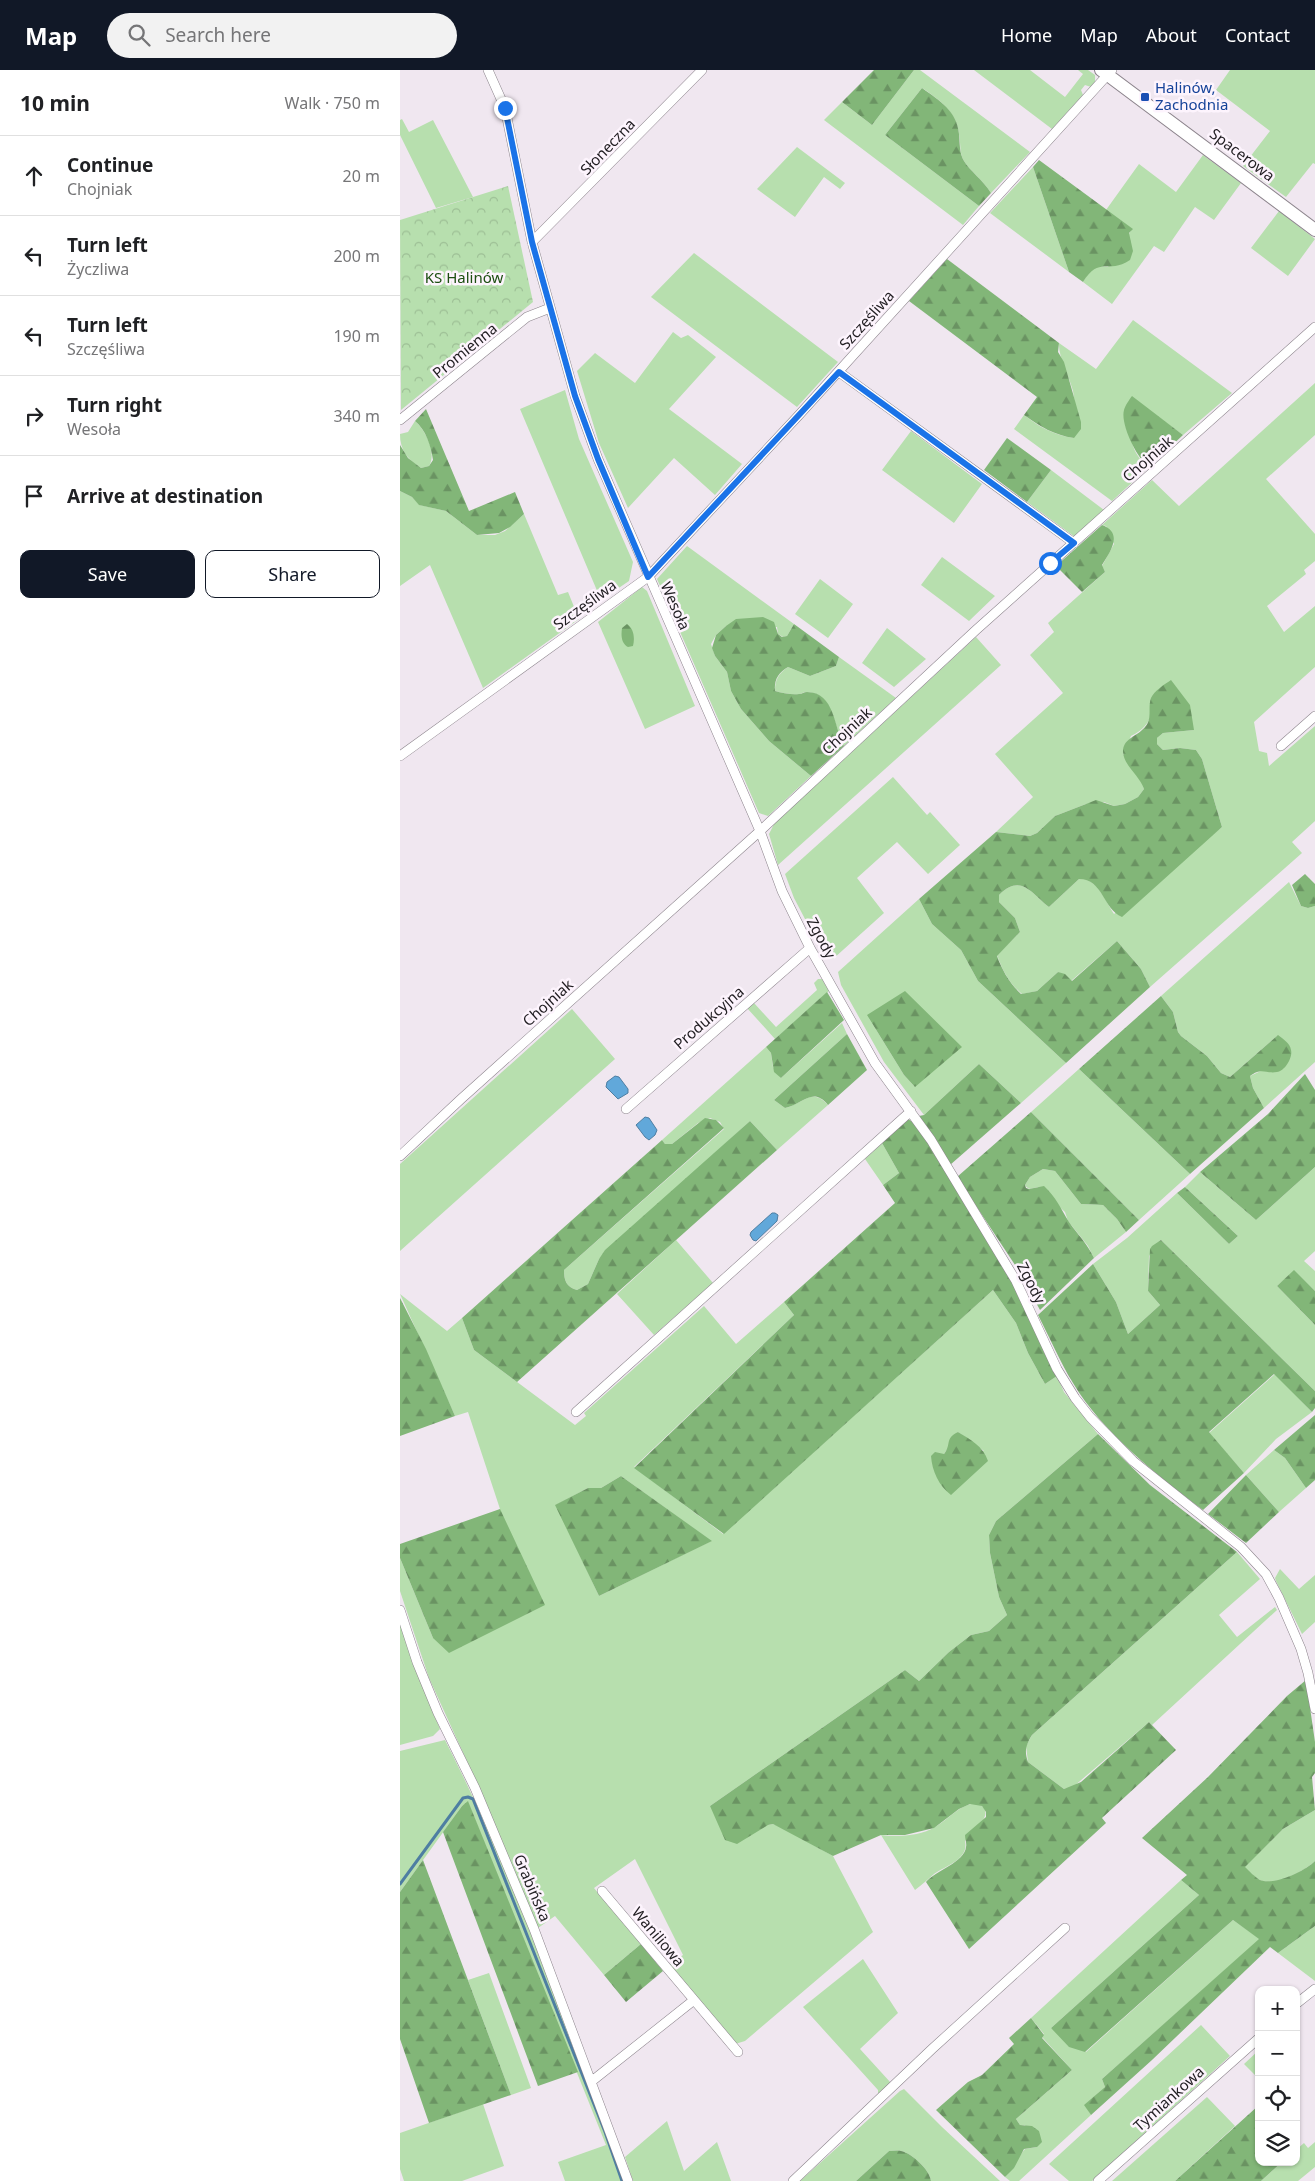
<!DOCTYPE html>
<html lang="en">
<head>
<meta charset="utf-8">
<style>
	:root { --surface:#fff; --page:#f2f2f2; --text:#202124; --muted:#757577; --line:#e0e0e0; --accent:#111827 }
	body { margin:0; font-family:"Noto Sans",sans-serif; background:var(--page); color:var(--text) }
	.controls { position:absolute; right:15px; bottom:15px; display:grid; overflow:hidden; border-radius:10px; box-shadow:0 1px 4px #0004 }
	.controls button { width:45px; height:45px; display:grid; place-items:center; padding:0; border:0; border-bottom:1px solid var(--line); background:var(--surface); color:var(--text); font:25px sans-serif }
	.stop { position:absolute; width:15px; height:15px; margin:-11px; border:4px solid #1a73e8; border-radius:50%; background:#fff }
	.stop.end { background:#1a73e8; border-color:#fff; box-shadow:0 1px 5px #0008 }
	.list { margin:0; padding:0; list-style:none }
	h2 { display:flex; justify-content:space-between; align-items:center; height:65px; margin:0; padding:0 20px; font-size:21px }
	h2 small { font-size:16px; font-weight:400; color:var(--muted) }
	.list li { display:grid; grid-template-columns:32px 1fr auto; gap:15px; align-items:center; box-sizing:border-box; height:80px; padding:0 20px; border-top:1px solid var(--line) }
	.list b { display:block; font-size:19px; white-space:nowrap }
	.list p { margin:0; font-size:16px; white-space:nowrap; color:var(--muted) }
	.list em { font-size:16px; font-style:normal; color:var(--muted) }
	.actions { display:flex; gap:10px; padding:15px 20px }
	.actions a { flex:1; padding:11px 0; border:1px solid var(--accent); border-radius:10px; text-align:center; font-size:18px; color:var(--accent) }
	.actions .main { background:var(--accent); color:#fff }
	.icon { flex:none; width:28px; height:28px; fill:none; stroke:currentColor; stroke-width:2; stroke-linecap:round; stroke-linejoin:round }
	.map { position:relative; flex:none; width:915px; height:2111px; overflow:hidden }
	header { display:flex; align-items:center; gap:30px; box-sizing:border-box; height:70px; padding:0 25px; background:var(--accent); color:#fff }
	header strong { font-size:24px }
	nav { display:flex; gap:28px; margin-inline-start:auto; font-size:18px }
	.search { width:350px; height:45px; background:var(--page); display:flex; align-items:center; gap:12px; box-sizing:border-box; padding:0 18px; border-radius:28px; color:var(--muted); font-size:19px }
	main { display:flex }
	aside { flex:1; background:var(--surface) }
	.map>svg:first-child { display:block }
	.grass { fill:#b7dfae; fill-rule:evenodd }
	.forest { fill:url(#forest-firs) }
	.park { fill:url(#park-crowns) }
	.water { fill:#61a8da; stroke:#4e7ea2 }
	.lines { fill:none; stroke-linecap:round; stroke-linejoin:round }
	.stream { stroke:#4e7ea2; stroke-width:3 }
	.street-casing { stroke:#8c848c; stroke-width:10 }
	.secondary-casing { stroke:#8c848c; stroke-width:14 }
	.street { stroke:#fff; stroke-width:9 }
	.secondary { stroke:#fff; stroke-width:12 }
	.route { stroke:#1a73e8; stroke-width:6 }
	.transit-dot { fill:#1a4fb4; stroke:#fdf4fd; stroke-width:2 }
	.labels { text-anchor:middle; stroke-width:5; stroke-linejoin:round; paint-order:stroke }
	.transit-label { font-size:15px; fill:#164399; stroke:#fdf4fd; text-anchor:start }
	.street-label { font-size:15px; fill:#201d21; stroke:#fdf4fd }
	.park-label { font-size:15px; fill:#1c4f11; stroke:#fdf4fd }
</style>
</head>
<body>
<header>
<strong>Map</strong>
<div class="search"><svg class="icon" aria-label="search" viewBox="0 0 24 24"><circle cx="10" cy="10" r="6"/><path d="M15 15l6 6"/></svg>Search here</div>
<nav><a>Home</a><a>Map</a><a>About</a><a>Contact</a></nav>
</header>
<main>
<aside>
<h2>10 min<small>Walk · 750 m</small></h2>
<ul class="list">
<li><svg class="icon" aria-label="ahead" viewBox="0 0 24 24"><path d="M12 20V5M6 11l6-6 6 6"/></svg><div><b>Continue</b><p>Chojniak</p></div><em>20 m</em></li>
<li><svg class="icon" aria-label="left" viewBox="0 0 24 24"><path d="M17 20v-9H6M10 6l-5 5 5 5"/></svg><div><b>Turn left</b><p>Życzliwa</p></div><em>200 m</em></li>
<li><svg class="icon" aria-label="left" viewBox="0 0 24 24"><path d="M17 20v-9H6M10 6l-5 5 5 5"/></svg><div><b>Turn left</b><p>Szczęśliwa</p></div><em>190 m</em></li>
<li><svg class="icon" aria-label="right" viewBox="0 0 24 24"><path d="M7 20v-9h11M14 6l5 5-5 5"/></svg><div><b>Turn right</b><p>Wesoła</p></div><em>340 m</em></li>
<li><svg class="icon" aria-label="arrive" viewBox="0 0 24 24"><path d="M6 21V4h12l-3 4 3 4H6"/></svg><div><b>Arrive at destination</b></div></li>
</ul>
<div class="actions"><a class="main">Save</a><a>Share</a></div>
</aside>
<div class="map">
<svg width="915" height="2111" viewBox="0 0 915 2111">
	<defs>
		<pattern id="forest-firs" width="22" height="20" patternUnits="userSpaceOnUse" patternTransform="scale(1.25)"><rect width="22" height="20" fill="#82b678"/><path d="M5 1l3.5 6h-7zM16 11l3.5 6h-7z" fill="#6a9362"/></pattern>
		<pattern id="park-crowns" width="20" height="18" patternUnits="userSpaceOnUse" patternTransform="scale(1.25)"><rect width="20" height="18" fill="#b7dfae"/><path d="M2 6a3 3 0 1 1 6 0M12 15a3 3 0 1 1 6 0" fill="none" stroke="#9dbf95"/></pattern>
	</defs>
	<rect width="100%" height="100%" fill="#f0e7f0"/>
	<path class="grass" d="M514,0h6l110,82 -39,41c-8,-13 -21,-22 -27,-32 -5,-8 -3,-18 -5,-27 -2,-21 -20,-35 -37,-46l-37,47 94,71 -16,19 -139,-105 18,-18 30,23z
		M574,0h56l35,27 18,-23 -5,-4h10l7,5v7l-4,5 -6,-2 -4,5 2,5 -31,34z
		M830,0h85v94l-2,-1 -27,34 -43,-31 27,-35 -54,-41z
		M2,49l7,13 24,-12 40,77 -37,11 -36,-73v-15z
		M397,77l48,36 -5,6 -16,-12 -29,40 -38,-28z
		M803,85l38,28 -27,37 -19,-13 -31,45 -10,-6 -42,58 -29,-22 6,-10 8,-6 11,1 24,-38 -26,-19 33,-46 37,28z
		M633,97l36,105 -79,-59z
		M879,141l36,28 -27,37 -37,-28z
		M294,183l144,109 -41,45 -146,-110z
		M733,250l99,73 -49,42 -52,-38c-1,25 -6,53 18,70l-37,34 -98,-72 10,-14c17,13 30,20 50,23 1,-16 2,-31 -1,-47 -4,-15 -15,-35 -14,-48l37,26z
		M273,262l8,6 7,-3 28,22 -47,52 73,55 -27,31 -41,-37 -46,50 -29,-65 -22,-72 18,-18 40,30z
		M915,313v52l-49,44 49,55v27l-11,9 2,4 -39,32 17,26 31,-26v61l-61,55 5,29 8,2 2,13 46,-40v95l-23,21 10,11 -152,134 -9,-18 -24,-28 -46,40 -13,-9 -21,19 -15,3c-12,-10 -20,-24 -25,-39l23,-23 -5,-14 -16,-16v-7c22,-22 32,-2 50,12l31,-29c18,2 25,22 34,36l108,-87 -20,-68 -6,-9 -16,-2 -17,2 -6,-6v-6l6,-5 31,-3 -44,-25c3,15 -5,24 -19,31l-8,18 19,28 2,7 -6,8 -13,7 -11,2 -10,-4 -18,2 -31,12 -18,17 -7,3 -34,-4 37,-35 -38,-43 68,-61 -33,-38 24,-23 -6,-9 57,-51 -3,-6 12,-22 -8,-18 -4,-1 50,-45 27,26z
		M165,320l14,49 54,123 -4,19 -28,19 -81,-191z
		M15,351c11,10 22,32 14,45l-8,2c-14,-9 -21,-18 -21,-34l8,-2z
		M511,361l71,53 -28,39 -72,-53z
		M651,400l53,40 -29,27 -48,-35z
		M0,421l12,6 8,8 26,6 31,24h18l10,-4 19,-17 34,81 10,-3 11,27 -96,69 -53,-123 -30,21z
		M287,476l107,78 -7,12 -4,1 -5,-3 -1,-7 -51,-1 -10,9 -5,9 4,12 12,16 4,19 10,18 28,32 42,35 -43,40 -9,-3 -102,-234z
		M542,487l53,39 -26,25 -48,-36z
		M420,509l33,25 -25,34 -33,-24z
		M242,517l5,4 48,115 -50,23 -47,-107z
		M487,558l39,31 -32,28 -32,-24z
		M576,567l25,28 -223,200 -9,-31 5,-10z
		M439,587l57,41 -52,48c-10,-18 -10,-54 -38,-54 -2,0 -5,2 -7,2 -7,1 -17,-1 -24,-3 0,-11 3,-17 13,-24l22,9 26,-10z
		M493,707l34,38 3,-3 30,33 -32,29 -31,-32 -40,36 27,35 -51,46h-7l-32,-61 -9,-24z
		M889,812l12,24 7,2 7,-2v156l-51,46 -11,-20 -3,-12 13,-6 13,2 9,-6 -8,-30 -47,41 -9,-4 -14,-17 -26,-20 -3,-4 -5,-20 -12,-16z
		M519,829l13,25 29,26 17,31 88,82 -45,40 -42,-39 -55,51 -40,-53 -43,-77 -3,-13zM467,945l48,72 -11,-12z
		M418,909h4l7,12 -54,48 -28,-31 7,-5 22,24 41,-37 -3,-7z
		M172,939l43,50 -215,192v-87z
		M442,953l5,11 -73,66 11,8c19,-5 27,-21 43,-3l-51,45 -27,-29 -151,138 -11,25 -11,6c-11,-3 -13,-10 -13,-20l160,-141 -4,-7 -10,-4 -12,5 -26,21h-7l-3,-4 104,-93 5,6 2,14 8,11z
		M679,999l111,105 -51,46 -108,-108z
		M482,1073l17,30 -16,12 -18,-26z
		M915,1097v84l-11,10 11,10v20l-21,-20 -17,15 38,39v66l-154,-151 -12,16 -1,35 12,14 -32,29 -12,-32 -23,-38 34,-26 50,-45 52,51 9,-8 -53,-49 15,-15 56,48z
		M643,1099l12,2 26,33 22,1 14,14 9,13 -32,26 -6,-12 -20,-25 -3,-9 -27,-25c-5,1 -10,4 -13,-2l5,-8z
		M276,1170l37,43 -59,52 -37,-41z
		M593,1220l23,33 12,30 17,31 12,-8 7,16 34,42 -102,87 -7,14 1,18 9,44 8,18 -18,16 -18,4 -22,17 -30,29 -14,-11 -195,136 58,19 5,-1 8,3 52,29 40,76 -128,109 -10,3 -66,-79 14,-10 -48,-96 -41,29 47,56 -37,31 -49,-59 -17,12 -53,-127 -56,-123 -29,-87v-33l33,80 67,-129 -32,-97 -13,4 -55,-122 47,37 15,-13 12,32 101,75 11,-9 -2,-3 120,-107 32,38 48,-42 10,13 -160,152 89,67zM558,1362l26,19 -40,3zM221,1406l90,65 -112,55 -43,-91 32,-17h13z
		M875,1304l37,38 -36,27 -32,34 -35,-40z
		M874,1380l11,8 21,30 -27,24 -33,-37z
		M837,1482l23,27 -41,36 18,22 38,-30 2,3 -125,115 -3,-3 -76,65 -9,2 -36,-27 -2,-16 6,-11z
		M880,1499l19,20 16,-14v47l-13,12 -26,-53 -1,-3z
		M0,1551l17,52 23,56 -7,7 -33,9z
		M45,1670c72,141 126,292 181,441h-61l-7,-19 48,-17 -138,-343 -6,4 -62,86v-141z
		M576,1733c23,8 -2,27 -11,38 4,18 -18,24 -31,33 -6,5 -12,11 -19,16l-34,-55c17,2 39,1 54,-8 14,-8 24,-22 41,-24z
		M915,1740v51c-10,10 -41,26 -55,19 -6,-3 -11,-9 -16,-13l39,-38z
		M781,1810l18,15 -148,133 35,24 147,-132 27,19 -158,140 3,8 -20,18 6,10 -72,66h-9l-5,-4c9,-9 12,-19 20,-28l12,-2 -12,-22h-5l-4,-6 56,-49 -30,-33 2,-3 -13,-16z
		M915,1856v55l-37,-28z
		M463,1889l35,54 -38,36 31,34 -13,12v-5l-75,-83z
		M89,1903l42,115 -20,7 -43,-115z
		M801,1955l29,31 -138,125h-23l-20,-17z
		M859,1980v29l-15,-15z
		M504,2019l38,38 58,54h-69c-1,-11 -19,-28 -30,-30 -4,-1 -8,0 -12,0l-33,30h-56l100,-90z
		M807,2027l28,29 -60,55h-63z
		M83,2034l21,62 -42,15h-58l-4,-12v-36z
		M267,2051l17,50 33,-29 14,39h-98l-8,-24z
		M915,2072v25l-17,14h-37l21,-19h14v-12l8,-7 4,5z"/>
	<path class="forest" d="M474,0h40l-42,55 -30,-23z
		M522,18c18,13 35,23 37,46 1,9 0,19 5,27 6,10 19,19 27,32l-12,13 -94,-71z
		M639,90l94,69 -4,4 4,18 -3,9c-23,15 -30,-5 -47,22l-14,-10 -36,-105z
		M547,189l112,84 -1,9 6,10 17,60v7l-7,9c-20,-3 -33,-11 -50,-23l13,-18 -128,-96z
		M732,326l51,39 -34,32c-12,-8 -29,-43 -25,-57 1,-4 5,-10 8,-14z
		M26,339l43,102 46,-19 9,22 -14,13 -11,6 -22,2 -31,-24 -27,-6 -7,-8 -12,-6v-46l8,13 13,10 8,-2 4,-6c-2,-14 -7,-30 -18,-39z
		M607,368l44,32 -24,32 -43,-32z
		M702,455c22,8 8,27 0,40l3,7 -23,20 -26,-26z
		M363,547l11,5 4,12 4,3 5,-1 7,-12 45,33 -3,9 -26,10 -22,-9c-10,6 -14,13 -13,24 7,2 17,4 24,3 3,0 5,-2 8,-2 28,0 27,36 37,54l-33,30 -42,-35 -28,-32 -10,-18 -4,-19 -12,-16 -3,-8 4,-13 10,-9 10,-7z
		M227,554c7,5 8,14 6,22l-5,1c-7,-4 -7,-12 -6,-19z
		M771,610l19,25 4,25 -31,3 -6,5v6l6,6 17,-2 16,2 6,9 20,68 -100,90c-19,-8 -19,-38 -43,-38l-30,28c-18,-14 -28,-34 -50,-12v7l16,16 5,14 -23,24c5,14 13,28 24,38l16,-3 21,-19 7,2 7,7 45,-40 24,28 9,18 -84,76 -88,-82 -17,-31 -29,-26 -13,-25 77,-67 34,4 7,-3 18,-17 31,-12 10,-4 18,6 11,-2 13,-7 6,-8c-4,-13 -20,-23 -21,-37 0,-13 12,-15 19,-22 12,-10 5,-21 9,-32 3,-7 14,-14 20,-18z
		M905,804l10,10v22l-7,2 -7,-2 -9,-21z
		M505,921l57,56 -47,40 -11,-12 -37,-60z
		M427,922l17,28 -63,58 -7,-6 -3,-19 -5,-6z
		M761,926l12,16 5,20 3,4 26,20 14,17 9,4 48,-42c5,4 12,8 13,15 2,7 -6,21 -14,22 -12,2 -15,-5 -27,4l3,12 11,20 -74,66 -111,-105z
		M447,964l20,36 -39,35c-15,-19 -25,-1 -43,3l-11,-8z
		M579,994l42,39 -71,62 -31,-49 5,-1z
		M905,1004l10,16v77l-59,53 -56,-48 68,-58z
		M631,1042l108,108 -13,12 -9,-13 -14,-14 -22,-1 -26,-33 -12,-2 -13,8 -5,8 1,3 3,1 15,-3c12,11 17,23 25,36 9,13 18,21 25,36l-54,52 -23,-42 -60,-91z
		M305,1048l11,2 8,8 -160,142c0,10 2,17 13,20l11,-6 11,-25 6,-9 145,-129 27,29 -260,232 -43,-32 -12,-32 200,-178 3,4h7z
		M508,1049l8,5 8,13 85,138 48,101 -12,8 -17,-31 -12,-30 -23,-33 -269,244 -90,-66 160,-153 -10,-13 111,-99 -12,-18 16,-12 -17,-30z
		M785,1117l53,49 -9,8 -52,-51z
		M761,1170l154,151v17l-3,4 -38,-38 -65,58 35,41 -41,37c-44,-33 -101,-78 -130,-127 -13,-21 -23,-45 -35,-68l55,-51 23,38 12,32 32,-29 -12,-14 2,-42 2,-3z
		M894,1200l21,21v34l-38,-39z
		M0,1228l26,51 29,67 -55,20z
		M915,1345v65l-9,8 -21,-30 -11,-8z
		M558,1362c13,8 25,14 30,29l-37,34c-12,-9 -19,-24 -20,-39l4,-4 9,2c8,-10 0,-15 14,-22z
		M698,1364l52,51 87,67 -205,183c-6,10 -8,16 -4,27l36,27 17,-7 68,-60 27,28 -74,68 4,5 -137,126 -43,-67c9,-11 39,-20 40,-35 1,-3 -1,-8 -1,-12l21,-18v-5l-4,-6 -12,-2 -11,5 -25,19 -29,7h-24l-48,21 -60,-32 -5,1 -31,19 -12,-4 -15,-34 195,-136 14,11 30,-29 22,-17 18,-4 18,-16 -8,-18 -9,-44 -1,-18 7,-14z
		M846,1405l33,37 -33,31 -38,-29z
		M221,1406l91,65 -113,55 -44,-91 33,-17h13z
		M100,1439l45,96 -96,48 -16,-15 -33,-80v-14z
		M906,1610l9,62v31l-3,4 3,33 -32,19 -38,38c4,4 10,10 15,13 14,6 45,-9 55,-19v65l-37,27 -8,-6 -118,113 -61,55 -7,-10 21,-18 -3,-8 157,-140 -26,-19 -148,132 -16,-5 -18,-19 148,-133 -18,-15 6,-5 -45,-37 66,-61 79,-81z
		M68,1731l110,271 -40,14 -95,-254 19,-26z
		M23,1790l88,235 -82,28 -29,-84v-147z
		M241,1874l22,27 -37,31 -22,-27z
		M631,1948l13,17 -2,3 30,32 -56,49 4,6 12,1 7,5 3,11 -5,5 -13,2 -10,19 -9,9 -69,-67 32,-28 14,-7 32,-31 -5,-6z
		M859,2035v57h23l-21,19h-86z
		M489,2081c4,0 8,-1 12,0 11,2 29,19 30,30h-75z"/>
	<path class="park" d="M108,116l25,116 -132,108 -1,-190z"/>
	<path class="water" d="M215,1006l4,1 9,12v4l-10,6 -12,-12 1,-5z
		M245,1047l4,1 8,12 -2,5 -6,5 -4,-3 -9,-12z
		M372,1143h3l3,2 -1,6 -21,20 -3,-1 -3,-5 1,-3z"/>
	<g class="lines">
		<path class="stream" d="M0,1814l63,-86 5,-1 5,2 132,333 17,49"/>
		<g class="street-casing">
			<path id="street" d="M88,0l17,38 27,134 43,154 23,63 162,372 22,60 28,57 65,115 56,77 85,141 41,88 18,29 15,19 43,44 108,86 25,27 13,24 22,51 7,24 7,36
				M132,172l170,-172
				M439,302l235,171
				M0,350l127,-103 23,-9
				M881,676l34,-30
				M0,686l248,-179 151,-162 313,-345
				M226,1039l184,-161
				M0,1086l61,-57 299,-268 216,-201 339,-303
				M176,1342l335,-301
				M0,1540l17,52 21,51 37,75 59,141 94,252
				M202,1821l136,161
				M896,1934l19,-15
				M192,2011l102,-81
				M393,2111l139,-132 133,-121
				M698,2111l161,-143"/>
		</g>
		<g class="secondary-casing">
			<path id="secondary" d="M701,0l214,160"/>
		</g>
		<use href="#street" class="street"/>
		<use href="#secondary" class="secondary"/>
	</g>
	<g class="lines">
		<path class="route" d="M105,38l27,134 43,154 23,63 50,118 191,-205 235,171 -24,20"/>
	</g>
	<rect class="transit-dot" x="740" y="22" width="10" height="10" rx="2.5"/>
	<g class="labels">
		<g class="transit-label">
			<text x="755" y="23">Halinów,<tspan x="755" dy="17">Zachodnia</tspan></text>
		</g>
		<g class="street-label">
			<text transform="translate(208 77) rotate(-46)" y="5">Słoneczna</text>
			<text transform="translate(842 85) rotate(37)" y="5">Spacerowa</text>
			<text transform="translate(467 250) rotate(-48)" y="5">Szczęśliwa</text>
			<text transform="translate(65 281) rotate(-39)" y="5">Promienna</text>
			<text transform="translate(748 389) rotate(-41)" y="5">Chojniak</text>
			<text transform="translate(185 535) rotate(-36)" y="5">Szczęśliwa</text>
			<text transform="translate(275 536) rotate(66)" y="5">Wesoła</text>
			<text transform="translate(447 661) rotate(-43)" y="5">Chojniak</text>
			<text transform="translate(421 868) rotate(62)" y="5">Zgody</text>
			<text transform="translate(148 933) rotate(-42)" y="5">Chojniak</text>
			<text transform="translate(309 948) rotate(-41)" y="5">Produkcyjna</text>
			<text transform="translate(631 1213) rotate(63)" y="5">Zgody</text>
			<text transform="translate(132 1818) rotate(67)" y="5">Grabińska</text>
			<text transform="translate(258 1867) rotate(50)" y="5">Waniliowa</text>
			<text transform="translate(769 2029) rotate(-42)" y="5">Tymiankowa</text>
		</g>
		<g class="park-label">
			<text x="64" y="213">KS Halinów</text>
		</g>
	</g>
</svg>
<div class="controls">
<button>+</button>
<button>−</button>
<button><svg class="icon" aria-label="locate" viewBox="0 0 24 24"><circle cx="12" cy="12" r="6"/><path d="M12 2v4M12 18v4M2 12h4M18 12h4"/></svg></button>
<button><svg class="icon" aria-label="layers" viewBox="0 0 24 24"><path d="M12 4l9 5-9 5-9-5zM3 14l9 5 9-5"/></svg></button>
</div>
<div class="stop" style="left:650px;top:493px"></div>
<div class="stop end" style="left:105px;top:38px"></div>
</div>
</main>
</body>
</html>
